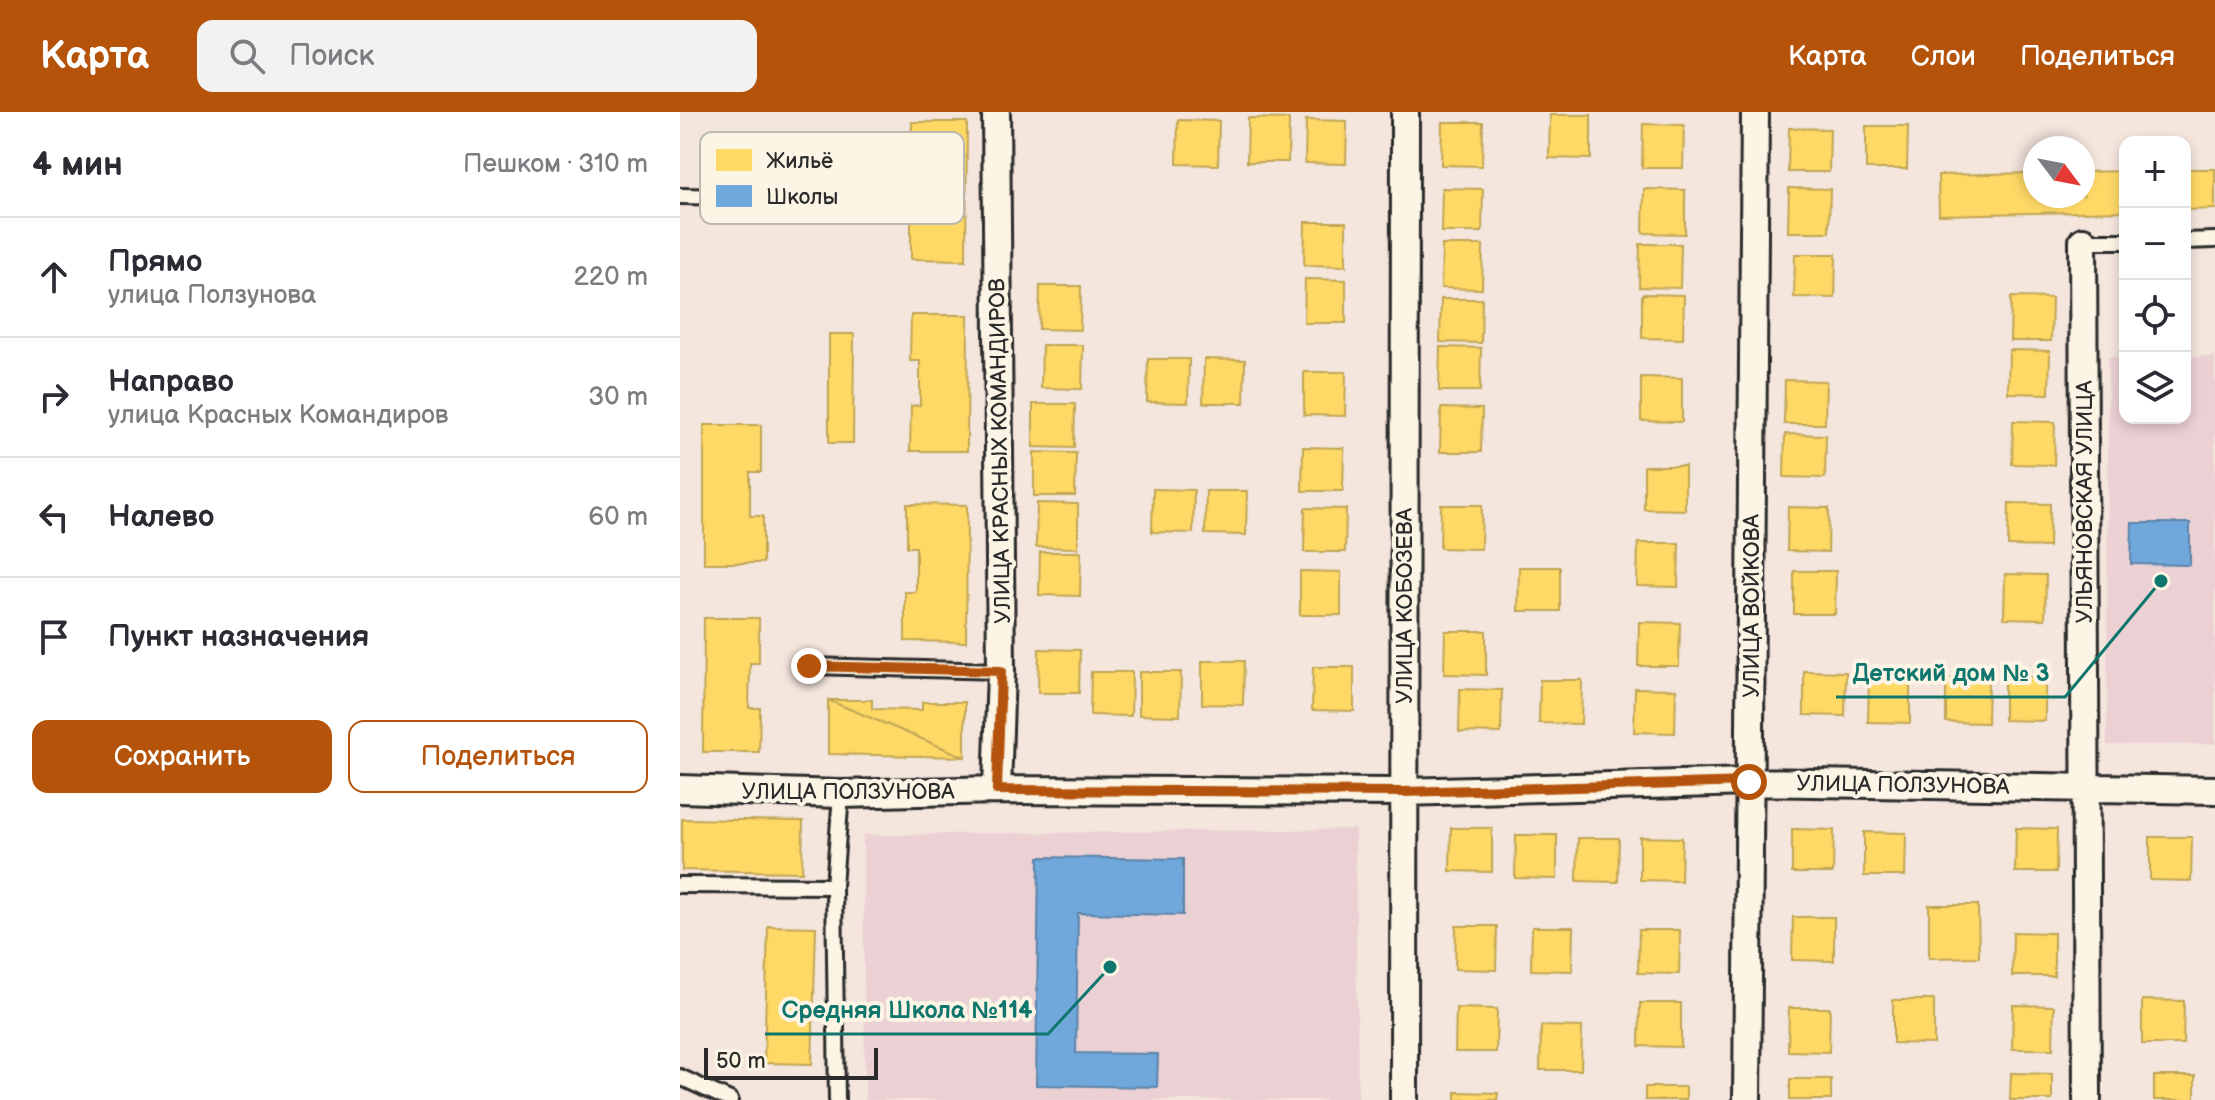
<!DOCTYPE html>
<html lang="ru">
<head>
<meta charset="utf-8">
<style>
	:root { --surface:#fff; --page:#f2f2f3; --text:#2b2b33; --muted:#7c7c81; --line:#e1e1e2; --accent:#b45309 }
	body { margin:0; font-family:"Balsamiq Sans",sans-serif; background:var(--page); color:var(--text) }
	.controls { position:absolute; right:24px; top:24px; display:grid; overflow:hidden; border-radius:16px; box-shadow:0 4px 12px #0003 }
	.controls button { width:72px; height:72px; display:grid; place-items:center; padding:0; border:0; border-bottom:2px solid var(--line); background:var(--surface); color:var(--text); font:40px sans-serif }
	.compass { position:absolute; left:1343px; top:24px; width:72px; height:72px; border-radius:50%; background:var(--surface); box-shadow:0 4px 12px #0003; rotate:122deg }
	.scale { position:absolute; left:24px; bottom:20px; width:174px; box-sizing:border-box; padding-left:8px; border:4px solid #2b2b2b; border-top:0; font-size:22px; line-height:28px; white-space:nowrap; color:#2b2b2b; -webkit-text-stroke:6px #fcf5e5; paint-order:stroke }
	.stop { position:absolute; width:24px; height:24px; margin:-18px; border:6px solid #b45309; border-radius:50%; background:#fff }
	.stop.end { background:#b45309; border-color:#fff; box-shadow:0 2px 8px #0008 }
	.list { margin:0; padding:0; list-style:none }
	h2 { display:flex; justify-content:space-between; align-items:center; height:104px; margin:0; padding:0 32px; font-size:34px }
	h2 small { font-size:26px; font-weight:400; color:var(--muted) }
	.list li { display:grid; grid-template-columns:52px 1fr auto; gap:24px; align-items:center; box-sizing:border-box; height:120px; padding:0 32px; border-top:2px solid var(--line) }
	.list b { display:block; font-size:30px; white-space:nowrap }
	.list p { margin:0; font-size:26px; white-space:nowrap; color:var(--muted) }
	.list em { font-size:26px; font-style:normal; color:var(--muted) }
	.actions { display:flex; gap:16px; padding:24px 32px }
	.actions a { flex:1; padding:18px 0; border:2px solid var(--accent); border-radius:16px; text-align:center; font-size:28px; color:var(--accent) }
	.actions .main { background:var(--accent); color:#fff }
	.icon { flex:none; width:44px; height:44px; fill:none; stroke:currentColor; stroke-width:2; stroke-linecap:round; stroke-linejoin:round }
	.map { position:relative; flex:none; width:1535px; height:988px; overflow:hidden }
	header { display:flex; align-items:center; gap:48px; box-sizing:border-box; height:112px; padding:0 40px; background:var(--accent); color:#fff }
	header strong { font-size:38px }
	nav { display:flex; gap:44px; margin-inline-start:auto; font-size:28px }
	.search { width:560px; height:72px; background:var(--page); display:flex; align-items:center; gap:20px; box-sizing:border-box; padding:0 28px; border-radius:16px; color:var(--muted); font-size:30px }
	main { display:flex }
	aside { flex:1; background:var(--surface) }
	.map>svg:first-child { display:block }
	.built { fill:#ebd1d4 }
	.homes { fill:#ffd966; stroke:#bfa554; stroke-width:2 }
	.schools { fill:#6fa8dc; stroke:#5b82a7; stroke-width:2 }
	.lines { fill:none; stroke-linecap:round; stroke-linejoin:round }
	.service-casing { stroke:#2b2b2b; stroke-width:20 }
	.minor-casing { stroke:#2b2b2b; stroke-width:32 }
	.service { stroke:#fcf5e5; stroke-width:14 }
	.minor { stroke:#fcf5e5; stroke-width:26 }
	.route { stroke:#b45309; stroke-width:10 }
	.labels { text-anchor:middle; stroke-width:8; stroke-linejoin:round; paint-order:stroke }
	.street-label { font-size:22px; fill:#2b2b2b; stroke:#fcf5e5 }
	.key { fill:#fcf5e5; stroke:#bdb8ad; stroke-width:2 }
	.key-label { font-size:22px; fill:#2b2b2b }
	.leader { fill:none; stroke:#0f766e; stroke-width:3 }
	.callout-dot { fill:#0f766e; stroke:#fcf5e5; stroke-width:3 }
	.callout-label { font-size:24px; text-anchor:middle; font-weight:bold; fill:#0f766e; stroke:#fcf5e5; stroke-width:8; stroke-linejoin:round; paint-order:stroke }
</style>
</head>
<body>
<header>
<strong>Карта</strong>
<div class="search"><svg class="icon" aria-label="search" viewBox="0 0 24 24"><circle cx="10" cy="10" r="6"/><path d="M15 15l6 6"/></svg>Поиск</div>
<nav><a>Карта</a><a>Слои</a><a>Поделиться</a></nav>
</header>
<main>
<aside>
<h2>4 мин<small>Пешком · 310 m</small></h2>
<ul class="list">
<li><svg class="icon" aria-label="ahead" viewBox="0 0 24 24"><path d="M12 20V5M6 11l6-6 6 6"/></svg><div><b>Прямо</b><p>улица Ползунова</p></div><em>220 m</em></li>
<li><svg class="icon" aria-label="right" viewBox="0 0 24 24"><path d="M7 20v-9h11M14 6l5 5-5 5"/></svg><div><b>Направо</b><p>улица Красных Командиров</p></div><em>30 m</em></li>
<li><svg class="icon" aria-label="left" viewBox="0 0 24 24"><path d="M17 20v-9H6M10 6l-5 5 5 5"/></svg><div><b>Налево</b></div><em>60 m</em></li>
<li><svg class="icon" aria-label="arrive" viewBox="0 0 24 24"><path d="M6 21V4h12l-3 4 3 4H6"/></svg><div><b>Пункт назначения</b></div></li>
</ul>
<div class="actions"><a class="main">Сохранить</a><a>Поделиться</a></div>
</aside>
<div class="map">
<svg width="1535" height="988" viewBox="0 0 1535 988">
	<rect width="100%" height="100%" fill="#f4e5dd"/>
	<filter id="ink" filterUnits="userSpaceOnUse"><feTurbulence type="fractalNoise" baseFrequency=".0125" numOctaves="2"/><feDisplacementMap in="SourceGraphic" scale="16" xChannelSelector="R" yChannelSelector="G"/><feConvolveMatrix kernelMatrix="1 2 1 2 8 2 1 2 1" color-interpolation-filters="sRGB"/></filter>
	<g filter="url(#ink)">
		<path class="built" d="M1535,244v388l-108,1 1,-388h17v61h60v-61z
			M675,717l3,271h-493l-2,-265z"/>
		<path class="homes" d="M870,3h41v44l-42,-1z
			M568,6l41,1 -1,43h-41z
			M498,8l41,1 -1,44 -41,-1z
			M626,8l41,1 -1,43 -41,-1z
			M232,10h55l-1,138 -55,-1v-46h7v-48h-7z
			M762,10h41l-1,44 -41,-1z
			M963,12l41,1 -1,43h-41z
			M1186,14h42l-1,43h-41z
			M1109,16l41,1 -1,43h-41z
			M1505,57h30v40l-30,1z
			M1445,59v40l-186,4 -1,-40 97,-2v23h48v-24z
			M762,76l41,1 -1,43h-41z
			M1109,76l41,1 -1,43h-41z
			M964,77l41,1v44l-42,-1z
			M625,110h41v44l-42,-1z
			M960,132h41l-1,44 -41,-1z
			M762,133h41l-1,44 -41,-1z
			M1115,142h41l-1,44 -41,-1z
			M625,167l41,1v43h-42z
			M360,174h41l-1,44 -41,-1z
			M962,182l42,1 -1,44 -41,-1z
			M1331,185l41,1 -1,43h-41z
			M761,187h41l-1,44 -41,-1z
			M231,203h57l-1,136h-57l1,-45 9,-1v-44h-10z
			M149,222h25l-1,109h-24z
			M362,233h41l-1,44 -41,-1z
			M760,235l41,1 -1,43h-41z
			M1329,238l41,1 -1,43 -41,-1z
			M468,247h41l-1,44 -41,-1z
			M524,247l41,1 -1,43h-41z
			M624,260h42l-1,44 -41,-1z
			M961,265l41,1v44l-41,-1z
			M1105,268l41,1 -1,43h-41z
			M353,292h42l-1,44 -41,-1z
			M761,296l41,1 -1,43h-41z
			M1333,309l42,1 -1,43 -42,-1z
			M24,313h57v47h-11v44h13v47h-59z
			M1105,322l41,1 -1,43 -41,-1z
			M623,335l41,1 -1,43h-41z
			M354,340l42,1 -1,43h-41z
			M964,354h41v44l-41,-1z
			M473,377l41,1 -1,43 -41,-1z
			M526,379h41l-1,44 -41,-1z
			M357,391l41,1v44l-42,-1z
			M1329,391l41,1 -1,43 -41,-1z
			M227,392l60,1 -1,137 -61,-1v-49h11v-45h-9z
			M761,393h41l-1,44 -41,-1z
			M1108,395l41,1 -1,44 -41,-1z
			M625,396l41,1 -1,43h-41z
			M958,431h41l-1,44 -41,-1z
			M360,440h41l-1,44 -41,-1z
			M839,455h41v44h-42z
			M620,459l41,1v43h-41z
			M1114,459h42l-1,43h-41z
			M1325,462l41,1 -1,44 -41,-1z
			M24,506h55v45h-9l-1,45h11l-1,44h-56z
			M959,510l41,1 -1,43h-41z
			M765,519h41v44l-42,-1z
			M359,537l41,1 -1,43h-41z
			M522,549h42l-1,44 -41,-1z
			M633,555h41v44l-42,-1z
			M1124,559l42,1 -1,44 -41,-1z
			M411,560h41l-1,44 -41,-1z
			M459,560h42l-1,44 -41,-1z
			M1324,565h41v44l-41,-1z
			M1189,566l41,1v44l-42,-1z
			M1266,567h42l-1,44 -41,-1z
			M860,568h42l-1,44 -42,-1z
			M955,576l41,1 -1,44 -41,-1z
			M780,577l42,1 -1,43 -42,-1z
			M148,588l137,57 -137,-3z
			M148,588h44v9l50,1v-8h43v55z
			M2,707l121,2 -1,51 -120,-2z
			M771,716h41v44l-42,-1z
			M1336,716l41,1 -1,43h-41z
			M1112,717l42,1 -1,43h-41z
			M1184,720l42,1 -1,43h-41z
			M836,723h41v44l-42,-1z
			M960,725l42,1 -1,43 -41,-1z
			M1470,725h42l-1,44 -41,-1z
			M898,726h41l-1,44 -41,-1z
			M1249,793h49l1,52 -50,1z
			M1113,805h41v44l-42,-1z
			M88,814l48,1 -4,137 -48,-1z
			M776,814h41l-1,44 -41,-1z
			M852,815h41l-1,44 -41,-1z
			M959,818h41l-1,44 -41,-1z
			M1333,820l41,1v43h-42z
			M1213,888h41v44l-41,-1z
			M1462,888l42,1 -1,43h-41z
			M960,891h41v44l-42,-1z
			M1333,893l41,1 -1,43h-41z
			M776,896l41,1 -1,43h-41z
			M1109,896h41l-1,44 -41,-1z
			M861,914l41,1 -1,43h-41z
			M1331,961l41,1v26h-42z
			M1474,964h41v24h-41z
			M1110,967h41v21h-41z
			M965,975h41v13h-41z
			M776,980l42,1 -1,7h-41z"/>
		<path class="schools" d="M1452,411h58v42l-59,-1z
			M359,745l144,2v56l-105,-2 -2,140 82,1 -1,33 -121,-2z"/>
		<g class="lines">
			<g class="service-casing">
				<path id="service" d="M0,84l205,4
					M1403,129h42
					M1505,129l30,-1
					M129,554l192,5
					M0,773l154,1
					M0,965l50,23
					M157,988l-3,-214 7,-92"/>
			</g>
			<g class="minor-casing">
				<path id="minor" d="M316,0l5,559 -4,119
					M1403,129l4,859
					M0,677l161,5 156,-4 406,2 346,-10 466,8
					M724,988l1,-988
					M1067,988l8,-988"/>
			</g>
			<use href="#service" class="service"/>
			<use href="#minor" class="minor"/>
		</g>
	</g>
	<g class="lines" filter="url(#ink)">
		<path class="route" d="M129,554l192,5 -4,119 406,2 346,-10"/>
	</g>
	<g class="labels">
		<g class="street-label">
			<text transform="translate(319 339) rotate(-91)" y="8">УЛИЦА КРАСНЫХ КОМАНДИРОВ</text>
			<text transform="translate(1404 390) rotate(-90)" y="8">УЛЬЯНОВСКАЯ УЛИЦА</text>
			<text transform="translate(724 494) rotate(-90)" y="8">УЛИЦА КОБОЗЕВА</text>
			<text transform="translate(1071 494) rotate(-90)" y="8">УЛИЦА ВОЙКОВА</text>
			<text transform="translate(1223 672) rotate(1)" y="8">УЛИЦА ПОЛЗУНОВА</text>
			<text x="168" y="687">УЛИЦА ПОЛЗУНОВА</text>
		</g>
	</g>
	<rect x="20" y="20" width="264" height="92" rx="12" class="key"/>
	<rect x="36" y="37" width="36" height="22" fill="#ffd966"/>
	<rect x="36" y="73" width="36" height="22" fill="#6fa8dc"/>
	<g class="key-label">
		<text x="86" y="56">Жильё</text>
		<text x="86" y="92">Школы</text>
	</g>
	<path class="leader" d="M1481 469L1385 585H1156M430 855L368 922H85"/>
	<g class="callout-dot">
		<circle cx="1481" cy="469" r="8"/>
		<circle cx="430" cy="855" r="8"/>
	</g>
	<g class="callout-label">
		<text x="1271" y="569">Детский дом № 3</text>
		<text x="227" y="906">Средняя Школа №114</text>
	</g>
</svg>
<div class="controls">
<button>+</button>
<button>−</button>
<button><svg class="icon" aria-label="locate" viewBox="0 0 24 24"><circle cx="12" cy="12" r="6"/><path d="M12 2v4M12 18v4M2 12h4M18 12h4"/></svg></button>
<button><svg class="icon" aria-label="layers" viewBox="0 0 24 24"><path d="M12 4l9 5-9 5-9-5zM3 14l9 5 9-5"/></svg></button>
</div>
<svg class="compass" viewBox="-18 -18 36 36"><path d="M0-13l5 13h-10z" fill="#e53935"/><path d="M0 13l5-13h-10z" fill="#7c7c81"/></svg>
<div class="scale">50 m</div>
<div class="stop" style="left:1069px;top:670px"></div>
<div class="stop end" style="left:129px;top:554px"></div>
</div>
</main>
</body>
</html>
